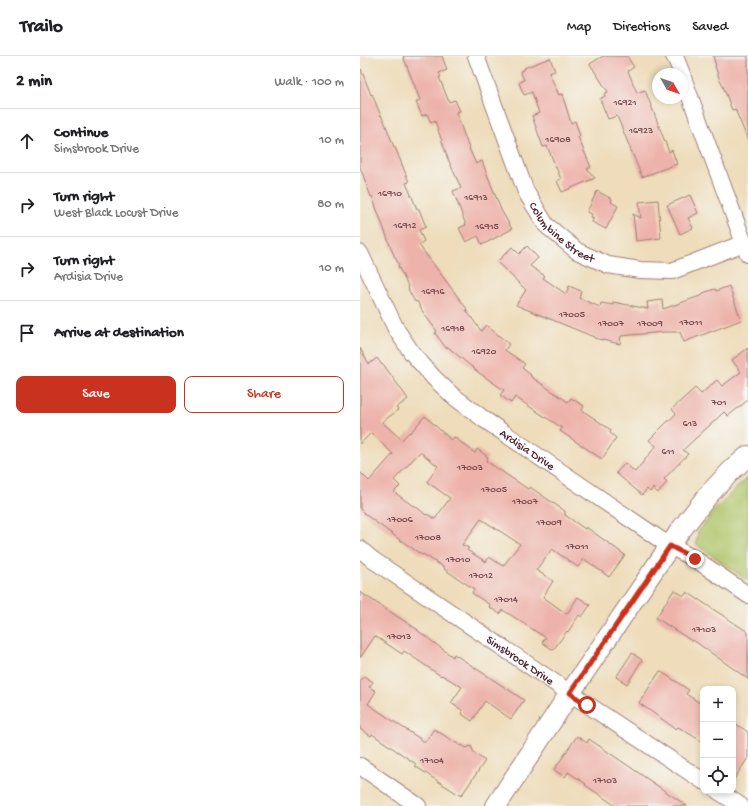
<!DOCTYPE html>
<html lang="en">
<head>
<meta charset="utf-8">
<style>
	:root { --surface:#fff; --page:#f2f2f2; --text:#202124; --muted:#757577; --line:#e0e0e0; --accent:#c8321e }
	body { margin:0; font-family:"Gochi Hand",sans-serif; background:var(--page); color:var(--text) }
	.controls { position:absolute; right:12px; bottom:12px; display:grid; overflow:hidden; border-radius:8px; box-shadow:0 2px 6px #0003 }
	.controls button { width:36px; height:36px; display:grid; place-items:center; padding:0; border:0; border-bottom:1px solid var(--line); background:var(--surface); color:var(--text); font:20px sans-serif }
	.compass { position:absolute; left:292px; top:12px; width:36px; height:36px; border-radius:50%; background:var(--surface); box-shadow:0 2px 6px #0003; rotate:130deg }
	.stop { position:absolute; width:12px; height:12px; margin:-9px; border:3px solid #c8321e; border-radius:50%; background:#fff }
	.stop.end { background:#c8321e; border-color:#fff; box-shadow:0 1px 4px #0008 }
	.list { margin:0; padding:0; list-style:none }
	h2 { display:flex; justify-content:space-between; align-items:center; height:52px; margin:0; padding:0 16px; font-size:17px }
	h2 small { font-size:13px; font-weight:400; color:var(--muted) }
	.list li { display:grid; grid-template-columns:26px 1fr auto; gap:12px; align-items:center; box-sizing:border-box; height:64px; padding:0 16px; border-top:1px solid var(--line) }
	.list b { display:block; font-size:15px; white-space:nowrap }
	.list p { margin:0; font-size:13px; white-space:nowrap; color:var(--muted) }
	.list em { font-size:13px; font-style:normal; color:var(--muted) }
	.actions { display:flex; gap:8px; padding:12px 16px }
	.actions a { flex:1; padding:9px 0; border:1px solid var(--accent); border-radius:8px; text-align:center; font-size:14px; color:var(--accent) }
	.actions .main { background:var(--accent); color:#fff }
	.icon { flex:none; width:22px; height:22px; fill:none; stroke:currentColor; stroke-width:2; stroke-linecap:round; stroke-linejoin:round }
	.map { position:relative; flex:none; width:388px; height:750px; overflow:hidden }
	header { display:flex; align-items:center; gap:24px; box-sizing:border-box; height:56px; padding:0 20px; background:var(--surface); border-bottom:1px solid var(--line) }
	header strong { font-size:19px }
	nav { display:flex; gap:22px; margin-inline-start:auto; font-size:14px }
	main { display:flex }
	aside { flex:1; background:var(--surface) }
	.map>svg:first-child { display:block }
	.green { fill:#afc468; stroke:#7c724a }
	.building { fill:#edb2a9; fill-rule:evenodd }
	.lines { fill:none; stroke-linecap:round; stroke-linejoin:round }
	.minor-casing { stroke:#9c7e72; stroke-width:18 }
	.tertiary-casing { stroke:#9c7e72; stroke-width:22 }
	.minor { stroke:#fff; stroke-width:16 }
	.tertiary { stroke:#fff; stroke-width:20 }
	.route { stroke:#c8321e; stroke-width:5 }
	.labels { text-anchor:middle; stroke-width:4; stroke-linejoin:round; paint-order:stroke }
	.number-label { font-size:10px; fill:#73444a }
	.street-label { font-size:12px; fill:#4a1f2b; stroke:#f6f6f2 }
</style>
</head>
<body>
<header>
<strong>Trailo</strong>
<nav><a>Map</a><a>Directions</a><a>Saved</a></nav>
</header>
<main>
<aside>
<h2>2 min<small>Walk · 100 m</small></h2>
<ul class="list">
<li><svg class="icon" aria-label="ahead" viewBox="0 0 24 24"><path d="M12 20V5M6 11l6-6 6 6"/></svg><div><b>Continue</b><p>Simsbrook Drive</p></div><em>10 m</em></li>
<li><svg class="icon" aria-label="right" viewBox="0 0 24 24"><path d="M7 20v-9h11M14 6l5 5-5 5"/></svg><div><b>Turn right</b><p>West Black Locust Drive</p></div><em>80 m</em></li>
<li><svg class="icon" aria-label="right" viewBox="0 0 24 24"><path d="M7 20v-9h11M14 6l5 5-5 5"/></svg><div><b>Turn right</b><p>Ardisia Drive</p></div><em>10 m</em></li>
<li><svg class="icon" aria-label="arrive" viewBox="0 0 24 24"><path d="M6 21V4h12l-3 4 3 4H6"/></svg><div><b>Arrive at destination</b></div></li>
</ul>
<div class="actions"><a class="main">Save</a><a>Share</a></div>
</aside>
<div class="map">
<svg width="388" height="750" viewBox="0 0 388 750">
	<rect width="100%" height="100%" fill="#f6f6f2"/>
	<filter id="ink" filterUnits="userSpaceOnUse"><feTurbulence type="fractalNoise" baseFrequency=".025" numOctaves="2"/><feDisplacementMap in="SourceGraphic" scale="8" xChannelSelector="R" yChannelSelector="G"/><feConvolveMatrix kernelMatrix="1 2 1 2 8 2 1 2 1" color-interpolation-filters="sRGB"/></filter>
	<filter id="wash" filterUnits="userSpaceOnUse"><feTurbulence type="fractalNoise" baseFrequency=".012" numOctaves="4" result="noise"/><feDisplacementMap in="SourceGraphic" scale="16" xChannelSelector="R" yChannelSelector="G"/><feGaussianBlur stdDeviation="0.9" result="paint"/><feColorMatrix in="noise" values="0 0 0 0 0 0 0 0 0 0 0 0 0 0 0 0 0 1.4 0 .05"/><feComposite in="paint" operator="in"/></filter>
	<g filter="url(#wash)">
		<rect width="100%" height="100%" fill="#eedcba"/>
		<path class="green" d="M388,421v104l-52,-37 2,-12 18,-24z"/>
		<g id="blocks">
			<path class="building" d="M43,0h39l5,14 -8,3 2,4h-2l10,25 6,-2 5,11 -4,1 12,34 8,18 6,-3 19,49 11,19 -30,16 -4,-9 -12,6 -7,-14 7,-3 -13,-34 8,-3 -13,-29 -13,-38 -4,2 -4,-9 -5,2 -6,-14 4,-2z
				M243,0h24l7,11 -6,4 9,22 8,-3 24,62 3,-2 5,14 -35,13 -25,-61 -9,3 -8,-20 5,-3 -1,-2 4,-2 -18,-28z
				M353,0h35v84l-13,-31 -3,1 -11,-29h-1l-5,-15h1z
				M190,2l5,13 -6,2 10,22 3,-1 9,29 4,-2 5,15 -2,1 13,30 -4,2 8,9 -33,14 -5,-11 4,-2 -14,-33 -4,1 -11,-31 7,-3 -7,-21 -8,3 -5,-12 5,-3 -4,-9 5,-2 -1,-1z
				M0,13h1l10,26 1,-1 9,22v-1l4,8 9,24h1l14,35 -3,1 11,26h2l7,18 -7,3 5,11 -5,4 48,64 -1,1 15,21 5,-6 23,19 -4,6 20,14 -3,4 9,7 -1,1 38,26 3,-4 13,8 -2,4 29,20 -1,3 6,5 -14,21 -42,-28 2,-3 -47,-31 -4,6 -11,-8 4,-5 -25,-17 -31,-26 -2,1 -11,-15 2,-2 -13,-17 -7,-13 -2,1 -7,-13 1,-1 -11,-22 1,-1 -6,-12 -16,-43 -5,-14 -1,1 -11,-30z
				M237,135l15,8 -1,3 7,4 -12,23 -14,-7 2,-4 -3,-1 1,-3 -5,-2z
				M330,139l8,18 -10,5 5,10 -13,6 -13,-29z
				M298,144l3,38 -25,3 -3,-27 8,4 -2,-16z
				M167,190l11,12 -8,8 15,10 -2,2 23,16 3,-8 12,5 -2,7 21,9 1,-4 12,2v-3l35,7 -1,-7 15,-2 1,9 40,-14v-2l12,-4 1,2 13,-5 12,34 -57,22 -4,-10h-16l-43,4 -1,8 -26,-6v-1l-78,-32 10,-15 -29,-28 15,-15 7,7z
				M0,292l9,16 8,-6 5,7 1,-1 25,35 -12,9 2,2 -16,12 20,18 7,-8 1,1 15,-17 26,24 3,-3 21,16 2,-4 11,8 -2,4 42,28 2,-2 26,18 9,6v4l20,14 1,-2 39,28 -16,22 -25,-18 -6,8 -26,-18 -16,21 17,11 -10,16 24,17 11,-17 12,8 -8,12 -3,-2 -11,17 -1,-1 -14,19 -11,-8 4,-4 -43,-28 -3,4 -11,-7 1,-2 -18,-12 2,-4 -30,-20 1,-1 -22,-14 -1,1 -23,-16 -33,-24 -6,-6v-37l9,9 24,-27 -22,-21 -11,11zM60,396l18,14 -11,16 23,16 -15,21 -8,-5 -1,1 -12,-10 -1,1 -19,-14 6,-6 -6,-6zM121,463l39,25 -17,22 -14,-9 -3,5 -19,-12 2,-2 -7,-3z
				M388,292v52l-20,16 -4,-4 -41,38 5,4 -24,25 3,3 -9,11 -5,-5 -3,4 -3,-3 -5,6 -26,-22 9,-10 10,9 21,-26 -7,-6 15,-15 12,-11 -4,-5 23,-21 6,6 16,-14 5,6 19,-14 -9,-12z
				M314,534l10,6 3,-4 61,40v47l-55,-39 -1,1 -36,-23z
				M0,536l58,38h-1l36,27 1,-3 70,46 -13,19 -26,-18 -13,20 -9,-6 -1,-5 -11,-7 11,-16 -20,-12 -1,1 -37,-25 -2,3 -27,-18 -15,22z
				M272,597l10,7 -15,24 -11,-7z
				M300,615l29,19 -3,4 17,11v37l-25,-15 -2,2 -37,-26z
				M4,620l9,6 -4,5 7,4 -8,13 31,21 26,17 9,-13 27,17 1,-1 4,3 5,-2 3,7 11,8 -24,35 -28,-18 -18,-12 1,-2 -44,-30 -1,2 -11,-7v-48z
				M373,666l15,10v26l-15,23z
				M217,680l10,7 2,-4 98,67h-71l-31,-21 1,-1 -18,-12 -3,5 -11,-7z"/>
		</g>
	</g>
	<g filter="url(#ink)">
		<use href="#blocks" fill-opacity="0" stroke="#9c7e72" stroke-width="1"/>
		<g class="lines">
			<g class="minor-casing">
				<g id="minor">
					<path id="s1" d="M116,0l50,136 20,33 31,26 31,14 32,5 32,1 72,-28"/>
					<path d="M314,0l2,3 6,15"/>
					<path d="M322,19l66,179"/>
					<path id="s2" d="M0,197l36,76 16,24 22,25 19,18 32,24 170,116 15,10 25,13 53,36"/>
					<path id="s3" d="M0,493l13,11 197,133 133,88"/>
					<path d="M0,710l58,40"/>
					<path d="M358,735l23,15"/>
				</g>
			</g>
			<g class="tertiary-casing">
				<path id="tertiary" d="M136,750l74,-113 110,-162 29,-37 23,-24 16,-14"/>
			</g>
			<use href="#minor" class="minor"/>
			<use href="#tertiary" class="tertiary"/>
		</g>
	</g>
	<g class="lines" filter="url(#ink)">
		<path class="route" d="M227,649l-17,-12 100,-147 25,13"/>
	</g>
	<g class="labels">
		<g class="number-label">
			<text x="265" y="49">16921</text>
			<text x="281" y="77">16923</text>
			<text x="198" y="86">16908</text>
			<text x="30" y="140">16910</text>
			<text x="116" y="144">16913</text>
			<text x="45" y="172">16912</text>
			<text x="127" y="173">16915</text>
			<text x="73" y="238">16916</text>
			<text x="212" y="261">17005</text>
			<text x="331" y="269">17011</text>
			<text x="251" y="270">17007</text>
			<text x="290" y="270">17009</text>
			<text x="93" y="275">16918</text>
			<text x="124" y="298">16920</text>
			<text x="359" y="349">701</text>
			<text x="330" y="370">613</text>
			<text x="308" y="398">611</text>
			<text x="110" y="414">17003</text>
			<text x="134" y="436">17005</text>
			<text x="165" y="448">17007</text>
			<text x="40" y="466">17006</text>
			<text x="189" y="469">17009</text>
			<text x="68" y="484">17008</text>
			<text x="217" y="493">17011</text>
			<text x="98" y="506">17010</text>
			<text x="121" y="522">17012</text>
			<text x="146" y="546">17014</text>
			<text x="344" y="576">17103</text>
			<text x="39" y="583">17013</text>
			<text x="72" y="707">17104</text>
			<text x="245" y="727">17103</text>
		</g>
		<g class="street-label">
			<text dy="4" stroke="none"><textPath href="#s1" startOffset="200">Columbine Street</textPath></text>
			<text dy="4" stroke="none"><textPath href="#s2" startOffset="264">Ardisia Drive</textPath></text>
			<text dy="4" stroke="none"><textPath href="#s3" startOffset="195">Simsbrook Drive</textPath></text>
		</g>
	</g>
</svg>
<div class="controls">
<button>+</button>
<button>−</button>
<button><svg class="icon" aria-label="locate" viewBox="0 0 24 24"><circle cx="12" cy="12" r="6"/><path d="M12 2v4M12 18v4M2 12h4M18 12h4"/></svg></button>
</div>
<svg class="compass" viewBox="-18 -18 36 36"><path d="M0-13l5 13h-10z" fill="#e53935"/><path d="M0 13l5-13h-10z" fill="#757577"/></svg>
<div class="stop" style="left:227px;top:649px"></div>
<div class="stop end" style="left:335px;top:503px"></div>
</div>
</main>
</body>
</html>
